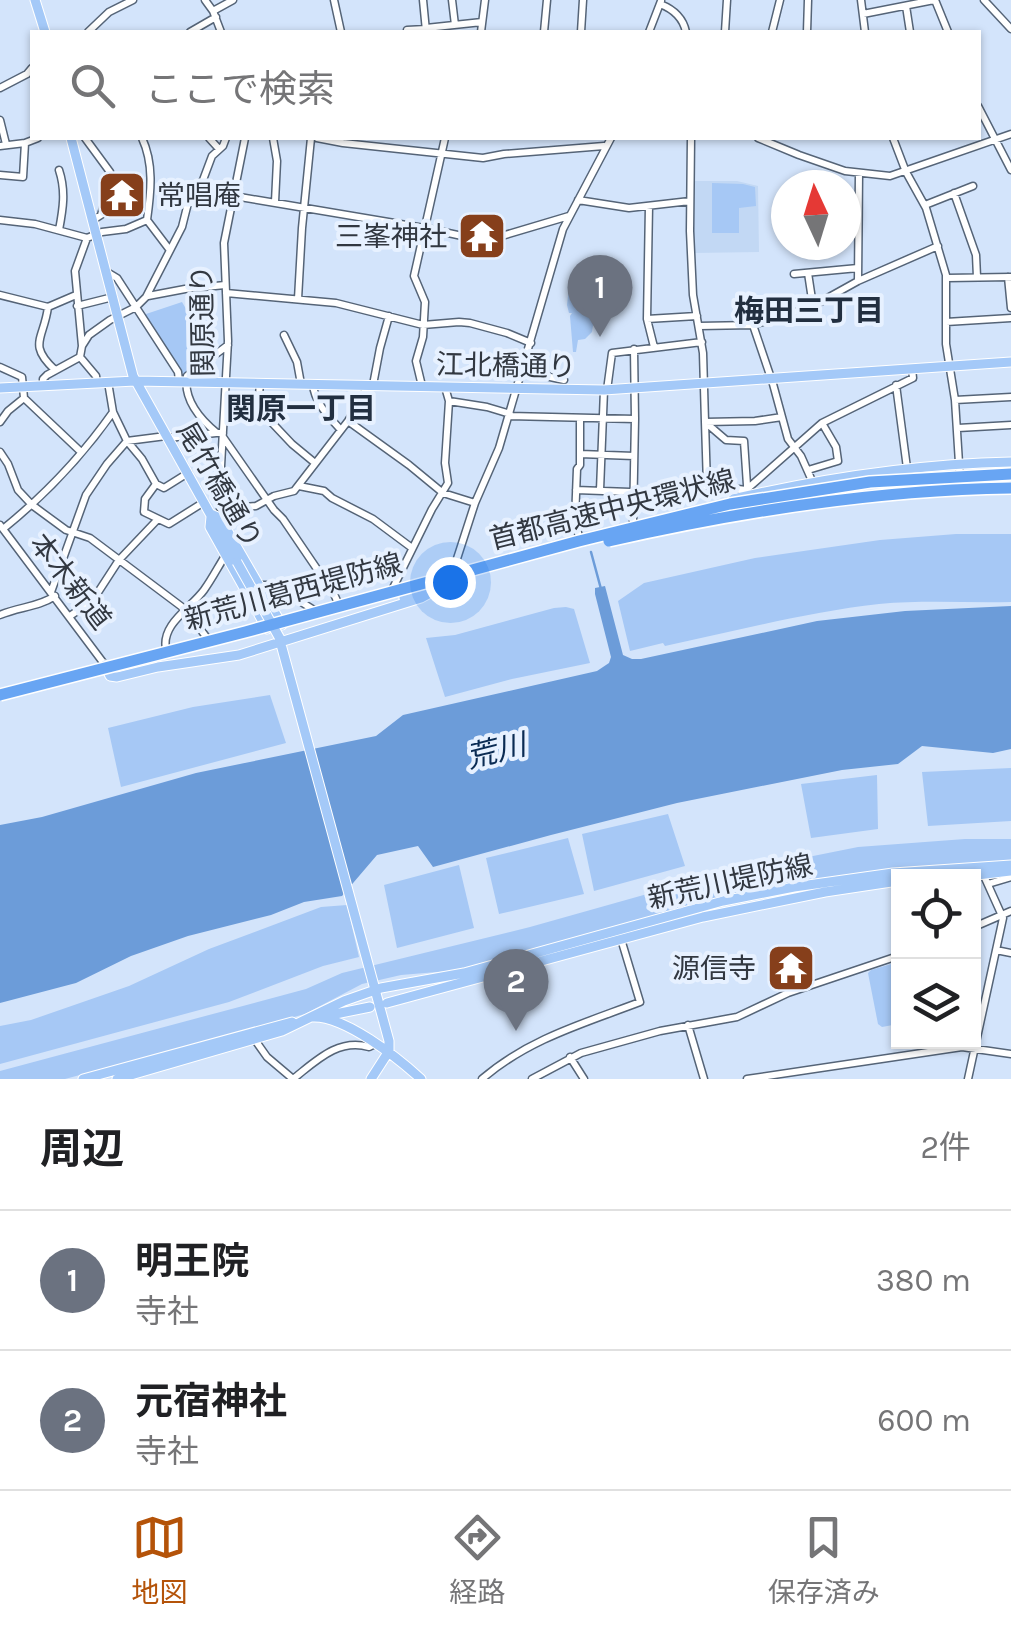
<!DOCTYPE html>
<html lang="ja">
<head>
<meta charset="utf-8">
<style>
	:root { --surface:#fff; --page:#f2f2f2; --text:#202124; --muted:#757577; --line:#e0e0e0; --accent:#b45309 }
	body { margin:0; font-family:Karla,"Noto Sans JP",sans-serif; background:var(--page); color:var(--text) }
	.controls { position:absolute; right:30px; bottom:30px; display:grid; overflow:hidden; border-radius:0px; box-shadow:0 2px 8px #0004 }
	.controls button { width:90px; height:90px; display:grid; place-items:center; padding:0; border:0; border-bottom:2px solid var(--line); background:var(--surface); color:var(--text); font:50px sans-serif }
	.compass { position:absolute; left:771px; top:170px; width:90px; height:90px; border-radius:50%; background:var(--surface); box-shadow:0 2px 8px #0004; rotate:356deg }
	.you { position:absolute; left:450px; top:582px; width:35px; height:35px; margin:-25px; border:8px solid #fff; border-radius:50%; background:#1a73e8; box-shadow:0 0 0 15px #1a73e833 }
	.badge { display:grid; place-items:center; width:65px; height:65px; border-radius:50%; background:var(--accent); color:#fff; font-size:32px; font-weight:700 }
	.pin { position:absolute; translate:-50% -82px; filter:drop-shadow(0 2px 5px #0008) }
	.pin::after { content:''; position:absolute; top:52px; width:35px; height:30px; background:inherit; clip-path:polygon(0 0,100% 0,50% 100%) }
	.list { margin:0; padding:0; list-style:none }
	h2 { display:flex; justify-content:space-between; align-items:center; height:130px; margin:0; padding:0 40px; font-size:42px }
	h2 small { font-size:32px; font-weight:400; color:var(--muted) }
	.list li { display:grid; grid-template-columns:65px 1fr auto; gap:30px; align-items:center; box-sizing:border-box; height:140px; padding:0 40px; border-top:2px solid var(--line) }
	.list b { display:block; font-size:38px; white-space:nowrap }
	.list p { margin:0; font-size:32px; white-space:nowrap; color:var(--muted) }
	.list em { font-size:32px; font-style:normal; color:var(--muted) }
	.icon { flex:none; width:55px; height:55px; fill:none; stroke:currentColor; stroke-width:2; stroke-linecap:round; stroke-linejoin:round }
	.map { position:relative; flex:none; width:1011px; height:1079px; overflow:hidden }
	.search { position:absolute; background:var(--surface); box-shadow:0 2px 8px #0004; left:30px; right:30px; top:30px; height:110px; display:flex; align-items:center; gap:25px; box-sizing:border-box; padding:0 35px; border-radius:0px; color:var(--muted); font-size:38px }
	.sheet { height:410px; background:var(--surface) }
	nav { display:flex; justify-content:space-around; align-items:center; box-sizing:border-box; height:140px; border-top:2px solid var(--line); background:var(--surface); font-size:28px; color:var(--muted) }
	nav a { display:grid; justify-items:center; gap:5px }
	nav .on { color:var(--accent) }
	.map>svg:first-child { display:block }
	.built { fill:#c2d8f4 }
	.green { fill:#a6c8f5 }
	.water { fill:#6c9cd9 }
	.lines { fill:none; stroke-linecap:round; stroke-linejoin:round }
	.stream { stroke:#6c9cd9; stroke-width:2.5 }
	.minor-casing { stroke:#556477; stroke-width:9 }
	.major-casing { stroke:#fff; stroke-width:11 }
	.minor { stroke:#fff; stroke-width:6 }
	.major { stroke:#a4c9f8; stroke-width:9 }
	.major-bridge-casing { stroke:#fff; stroke-width:11; stroke-linecap:butt }
	.highway-bridge-casing { stroke:#fff; stroke-width:14; stroke-linecap:butt }
	.major-bridge { stroke:#a4c9f8; stroke-width:9 }
	.highway-bridge { stroke:#68a5f3; stroke-width:11 }
	.labels { text-anchor:middle; stroke-width:8; stroke-linejoin:round; paint-order:stroke }
	.poi-label { font-size:28px; fill:#323841; stroke:#e7f1ff; text-anchor:end }
	.street-label { font-size:28px; fill:#323841; stroke:#e7f1ff }
	.neighbourhood-label { font-size:30px; font-weight:bold; fill:#222f40; stroke:#e7f1ff }
	.water-label { font-size:30px; font-style:italic; fill:#0a2b53; stroke:#e7f1ff }
</style>
</head>
<body>
<div class="map">
<svg width="1011" height="1079" viewBox="0 0 1011 1079">
	<rect width="100%" height="100%" fill="#d3e4fb"/>
	<path class="built" d="M694,181h43l21,5 1,66 -65,1z"/>
	<path class="green" d="M712,183l31,1 12,3 1,19 -17,2v25h-27z
		M569,287l25,3 6,15 -2,21 -5,-1 -1,7 -7,7 -7,1 -2,12h-3l-3,-36 2,-3h-3l-2,-8z
		M182,302l7,12 6,-1 5,10h3l6,33 -25,19 -41,-60z
		M956,534h55v68c-44,1 -88,-2 -132,2 -72,8 -143,27 -214,42l-2,-3 -33,8 -12,-50 26,-18 111,-25 125,-18z
		M566,607l8,2 16,54 -78,16 -67,18 -19,-59 29,-3 99,-27z
		M270,695l16,48 -165,44 -13,-59 85,-21z
		M1011,768v53l-83,5 -6,-54z
		M877,775l1,54 -67,9 -10,-54z
		M668,814l17,52 -91,25 -12,-57z
		M568,838l16,56 -85,20 -13,-56z
		M965,839h46v23l-111,6 -84,11 -82,17 -273,74 -60,5 -39,9 -57,30 -240,65h-65v-8l306,-82 36,-16 188,-46 174,-49 154,-31z
		M459,865l15,63 -77,20 -13,-63z
		M347,905l12,52 -36,9 -94,36 -229,62v-38l31,-6 98,-34 80,-37 112,-42z
		M898,962v62l-16,3 -4,-3 -10,-51 3,-3z"/>
	<path class="water" d="M605,586l18,69 9,4h9l176,-38 88,-10 106,-5v143l-18,4 -71,-7 -24,18 -56,6 -165,33 -126,32 -118,32 -15,-21 -41,9 -35,41 -38,6 -33,13 -83,21 -57,20 -55,27 -76,20v-178l42,-8 154,-44 180,-37 27,-21 194,-44 12,-8 2,-6 -16,-63v-6z"/>
	<g class="lines">
		<path class="stream" d="M591,552l10,37"/>
		<g class="minor-casing">
			<path id="minor" d="M205,0l8,11 8,21
				M334,0l7,32
				M423,0l3,31
				M452,0l3,25
				M861,0l4,32
				M935,0l13,32
				M984,0l27,29
				M660,4c13,5 23,13 26,28
				M906,6l4,26
				M213,11l20,-11
				M863,14l71,-14
				M426,28l56,-6
				M407,30l19,-1
				M88,32l21,-20 24,-12
				M190,32l26,-15
				M481,32l4,-32
				M544,32l3,-32
				M581,32l2,-32
				M649,32l12,-31
				M725,32l2,-32
				M772,32l8,-32
				M807,32l1,-32
				M0,88l27,-14 5,-6
				M978,106l33,64
				M0,120l6,24
				M85,138l25,34v11l-9,32 -8,5
				M209,138l10,11
				M273,138l4,23 -2,41
				M317,138l26,5 140,15 21,-4 100,-8
				M691,138l-1,93 3,64 10,58 2,69 21,18 18,1 4,59
				M758,138l41,17 46,16 45,5 121,-42
				M893,138l13,34 20,36 20,67v69l9,56 5,79
				M0,146l25,-3 13,-5
				M0,175l23,2 2,-34
				M954,193l22,62 1,22
				M234,196l196,33 55,12 84,-25
				M578,200l51,8 61,-7
				M925,205l48,-19
				M649,206l-2,113 7,28
				M0,220l35,4 52,14 15,-6 24,-3 21,-9c4,-29 7,-56 -5,-82
				M147,220l22,29
				M59,230c4,-21 7,-39 0,-60
				M107,272l10,6 61,94 1,9
				M808,273l5,33
				M794,274l64,-6
				M1008,277l3,31
				M947,278l64,-1
				M858,281l1,-108
				M226,293l110,10 87,22 36,-3 11,1 37,10 24,10
				M0,295l48,12 28,-12
				M148,296l37,-7 40,-4
				M298,299l4,-71 9,-90
				M77,306l36,-9
				M48,307c-4,32 -21,37 7,63
				M647,319l50,-3
				M946,322l65,-4
				M753,325l20,59 15,55 13,17 12,27
				M699,326l54,-1 42,-13 18,-6 45,-25 80,-35
				M284,335l13,27 4,22
				M82,346l-7,-75 12,-33
				M80,357l16,19 1,7
				M0,367l22,10 2,21 -16,13 -8,11
				M523,371l41,9
				M108,382l5,30 14,29 15,18 14,25 8,4 24,-15
				M260,383l-2,25 34,36 23,19
				M313,384c1,18 16,33 28,46
				M43,385v-6l4,-4 33,-18 2,-11 7,-11 21,-15 26,-13 10,-10 36,-70 7,-28 14,-19 9,-24 11,-10 3,-8
				M373,385l7,-37 9,-32
				M896,385l11,83
				M422,386l-6,-25 7,-24 2,-35 -11,-26 31,-138
				M607,390l5,-37 90,-11
				M24,398l57,54
				M955,400l56,-3
				M449,401l38,6 23,7
				M509,416l126,3 -1,-70
				M348,421l61,44 34,28 32,10
				M958,428l53,-3
				M223,433h-6c-17,-14 -34,-34 -30,-57l41,-31
				M223,437l51,73 9,9 51,75 4,9
				M168,438l48,-5
				M0,452l8,12 10,26 14,15 34,25 24,8 96,72 21,28
				M580,454l54,2
				M808,470l30,-9 -2,-14 -14,-24
				M156,484l-11,15 -1,13 25,12 35,-22
				M707,485l-2,-63 50,-1 27,-4
				M299,486l25,5 8,7 41,21 39,29
				M576,490l108,4 11,-2 12,-7 39,5 76,-67 91,-45 -1,-9
				M600,490l4,-100
				M222,505l-1,-39 7,-125 -4,-98 21,-105
				M220,508l2,-3 11,3 23,-2 18,-10 20,-5 54,-70 17,-27v-9
				M633,523l2,-104
				M0,525l105,140
				M3,529c42,-34 79,-73 110,-117
				M579,537l-4,-17 2,-51 3,-4v-47
				M453,571l22,-68 24,-55 64,-219 48,-91
				M259,585h15l40,25
				M393,588l39,-79 16,-26 -3,-20 4,-62 -4,-14
				M51,592l35,-97 21,-31 20,-23 39,-5
				M0,615c18,-8 39,-8 55,-19
				M70,616l23,-16 26,-40 39,-41
				M166,649c-5,-25 25,-41 38,-59 8,-11 14,-23 21,-34
				M988,884l23,-7
				M974,927l37,-16
				M996,950l15,3
				M688,1025l16,54
				M255,1040l12,17 26,22c23,-18 45,-41 76,-32l6,-3
				M570,1057l14,22
				M482,1079c46,-40 103,-56 158,-77l-19,-63
				M532,1079l49,-26 79,-22 77,-14 51,-24 110,-37
				M747,1079l215,-32 49,7
				M968,1079l35,-161 -19,-42"/>
		</g>
		<g class="major-casing">
			<path id="major" d="M35,0l10,32
				M71,138l62,238 104,186
				M0,388l135,-7 469,9 407,-28
				M733,499c91,-21 184,-35 278,-37
				M211,514l9,4 62,107
				M211,517l-1,10 57,102
				M404,598l32,-14
				M279,637l110,404v10l-18,28
				M105,665l5,11 7,1 41,-10 81,-12 182,-57 15,-8 14,-14
				M969,876l41,-5
				M387,1003l316,-86 122,-25 73,-11
				M326,1016l44,-9
				M312,1017c32,-2 86,41 109,62
				M83,1079l209,-57
				M117,1079l165,-48 62,-30 37,-13 83,-15 259,-72 71,-14 99,-14 118,-8"/>
		</g>
		<use href="#minor" class="minor"/>
		<use href="#major" class="major"/>
		<g class="major-bridge-casing">
			<path id="major-bridge" d="M237,562l42,75"/>
		</g>
		<g class="highway-bridge-casing">
			<path id="highway-bridge" d="M609,541c132,-30 266,-51 402,-53
				M0,695l245,-63 334,-91 151,-37 140,-22 141,-8"/>
		</g>
		<use href="#major-bridge" class="major-bridge"/>
		<use href="#highway-bridge" class="highway-bridge"/>
	</g>
	<defs>
		<g id="temple-square" transform="scale(2.5)"><rect x="-9" y="-9" width="18" height="18" rx="4" fill="#863f1b" stroke="#e7f1ff"/><path d="M0-6L5-2H3V0L6.5 2.5H4V6H1.5V3h-3V6H-4V2.5H-6.5L-3 0V-2H-5Z" fill="#fff"/></g>
	</defs>
	<g fill-rule="evenodd">
		<use href="#temple-square" x="122" y="195"/>
		<use href="#temple-square" x="482" y="236"/>
		<use href="#temple-square" x="791" y="968"/>
	</g>
	<g class="labels">
		<g class="poi-label">
			<text x="157" y="205" text-anchor="start">常唱庵</text>
			<text x="447" y="246">三峯神社</text>
			<text x="756" y="978">源信寺</text>
		</g>
		<g class="street-label">
			<text transform="translate(202 321) rotate(-91)" y="10">関原通り</text>
			<text transform="translate(506 365) rotate(1)" y="10">江北橋通り</text>
			<text transform="translate(220 485) rotate(60)" y="10">尾竹橋通り</text>
			<text transform="translate(612 509) rotate(-14)" y="10">首都高速中央環状線</text>
			<text transform="translate(71 581) rotate(52)" y="10">本木新道</text>
			<text transform="translate(293 591) rotate(-15)" y="10">新荒川葛西堤防線</text>
			<text transform="translate(730 881) rotate(-12)" y="10">新荒川堤防線</text>
		</g>
		<g class="neighbourhood-label">
			<text x="809" y="321">梅田三丁目</text>
			<text x="301" y="419">関原一丁目</text>
		</g>
		<g class="water-label">
			<text transform="translate(496 751) rotate(-14)" y="10">荒川</text>
		</g>
	</g>
</svg>
<div class="controls">
<button><svg class="icon" aria-label="locate" viewBox="0 0 24 24"><circle cx="12" cy="12" r="6"/><path d="M12 2v4M12 18v4M2 12h4M18 12h4"/></svg></button>
<button><svg class="icon" aria-label="layers" viewBox="0 0 24 24"><path d="M12 4l9 5-9 5-9-5zM3 14l9 5 9-5"/></svg></button>
</div>
<svg class="compass" viewBox="-18 -18 36 36"><path d="M0-13l5 13h-10z" fill="#e53935"/><path d="M0 13l5-13h-10z" fill="#757577"/></svg>
<div class="you"></div>
<div class="pin badge" style="left:600px;top:337px;background:#6b7280">1</div>
<div class="pin badge" style="left:516px;top:1031px;background:#6b7280">2</div>
<div class="search"><svg class="icon" aria-label="search" viewBox="0 0 24 24"><circle cx="10" cy="10" r="6"/><path d="M15 15l6 6"/></svg>ここで検索</div>
</div>
<section class="sheet">
<h2>周辺<small>2件</small></h2>
<ul class="list">
<li><span class="badge" style="background:#6b7280">1</span><div><b>明王院</b><p>寺社</p></div><em>380 m</em></li>
<li><span class="badge" style="background:#6b7280">2</span><div><b>元宿神社</b><p>寺社</p></div><em>600 m</em></li>
</ul>
</section>
<nav>
<a class="on"><svg class="icon" aria-label="map" viewBox="0 0 24 24"><path d="M3 6l6-2 6 2 6-2v14l-6 2-6-2-6 2zM9 4v14M15 6v14"/></svg>地図</a>
<a><svg class="icon" aria-label="directions" viewBox="0 0 24 24"><path d="M12 3l9 9-9 9-9-9zM9 14v-3h6M13 9l2 2-2 2"/></svg>経路</a>
<a><svg class="icon" aria-label="saved" viewBox="0 0 24 24"><path d="M7 4h10v16l-5-4-5 4z"/></svg>保存済み</a>
</nav>
</body>
</html>
